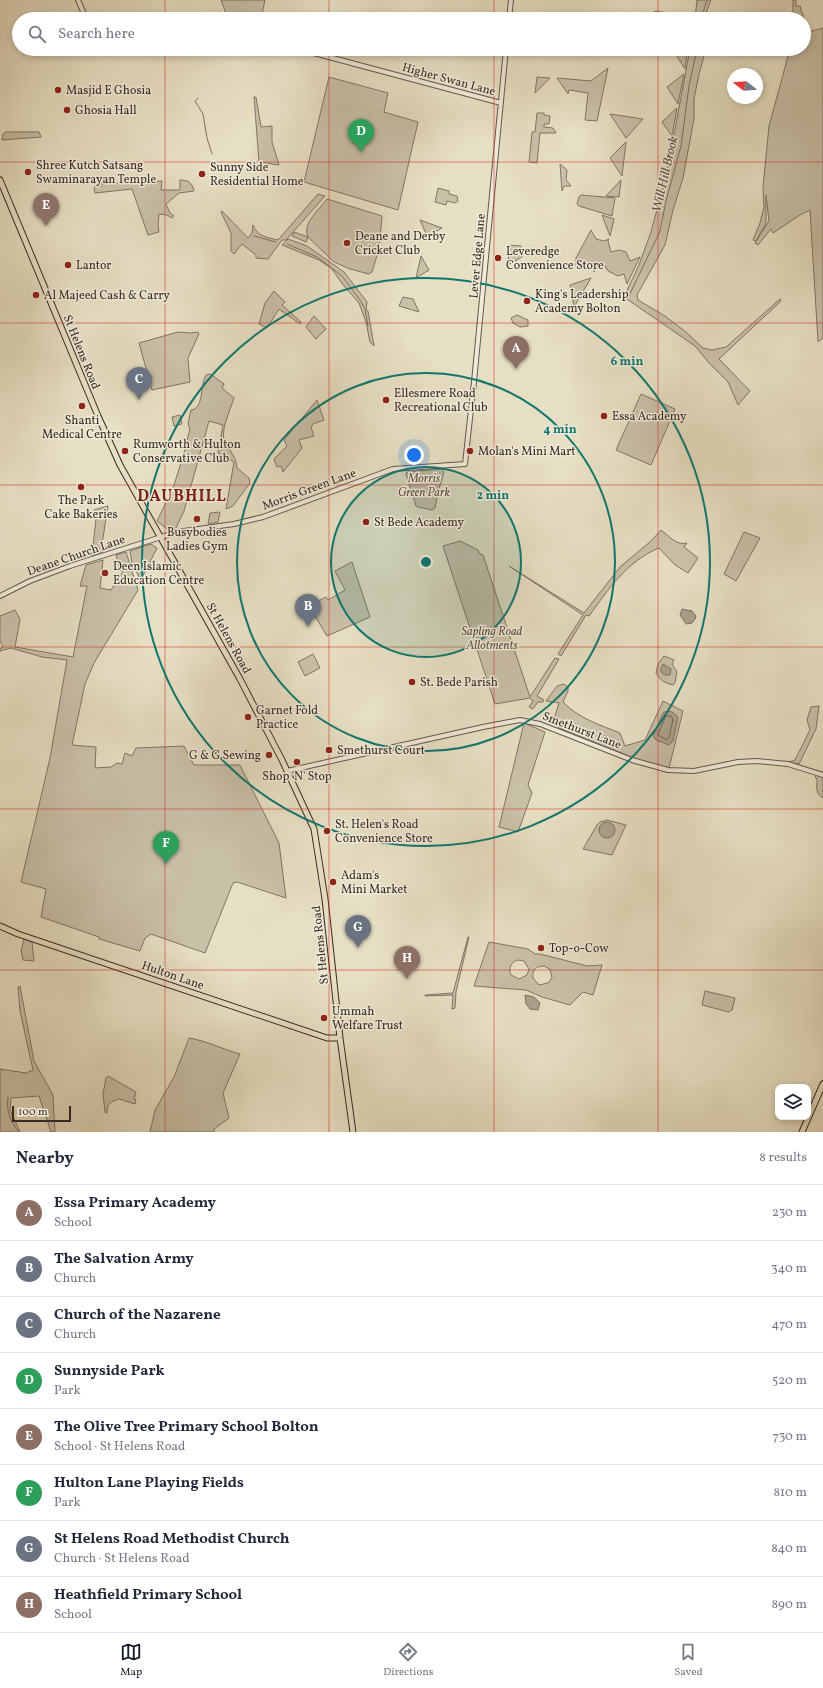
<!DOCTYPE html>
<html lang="en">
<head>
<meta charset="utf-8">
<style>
	:root { --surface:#fff; --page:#f6f6f7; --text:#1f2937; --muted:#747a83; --line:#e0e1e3; --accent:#111827 }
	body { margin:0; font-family:Vollkorn,serif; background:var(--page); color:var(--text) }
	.controls { position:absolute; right:12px; bottom:12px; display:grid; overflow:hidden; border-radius:8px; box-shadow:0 2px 6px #0003 }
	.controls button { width:36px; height:36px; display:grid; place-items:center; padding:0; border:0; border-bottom:1px solid var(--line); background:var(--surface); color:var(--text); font:20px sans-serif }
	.compass { position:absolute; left:727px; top:68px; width:36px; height:36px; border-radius:50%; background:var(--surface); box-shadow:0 2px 6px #0003; rotate:287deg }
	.scale { position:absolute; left:12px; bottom:10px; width:59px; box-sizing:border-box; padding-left:4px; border:2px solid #372924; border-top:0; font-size:11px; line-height:14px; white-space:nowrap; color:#372924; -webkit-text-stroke:3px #efead8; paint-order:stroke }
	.you { position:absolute; left:414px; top:455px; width:14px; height:14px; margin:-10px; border:3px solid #fff; border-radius:50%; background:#1a73e8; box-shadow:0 0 0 6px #1a73e833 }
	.badge { display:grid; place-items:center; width:26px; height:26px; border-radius:50%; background:var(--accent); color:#fff; font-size:13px; font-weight:700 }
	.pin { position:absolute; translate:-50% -33px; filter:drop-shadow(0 1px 2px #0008) }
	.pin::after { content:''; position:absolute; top:21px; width:14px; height:12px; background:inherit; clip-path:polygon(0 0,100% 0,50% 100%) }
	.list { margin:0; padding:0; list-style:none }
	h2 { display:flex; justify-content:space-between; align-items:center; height:52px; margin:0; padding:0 16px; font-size:17px }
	h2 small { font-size:13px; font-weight:400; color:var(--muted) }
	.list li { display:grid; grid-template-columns:26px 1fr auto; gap:12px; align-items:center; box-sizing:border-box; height:56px; padding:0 16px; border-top:1px solid var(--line) }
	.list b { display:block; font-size:15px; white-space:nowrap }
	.list p { margin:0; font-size:13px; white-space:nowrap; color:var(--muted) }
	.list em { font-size:13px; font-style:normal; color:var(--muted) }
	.icon { flex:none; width:22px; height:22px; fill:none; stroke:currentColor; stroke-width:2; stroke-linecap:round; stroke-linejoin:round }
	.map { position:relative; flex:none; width:823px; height:1132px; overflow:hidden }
	.search { position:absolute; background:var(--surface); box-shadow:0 2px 6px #0003; left:12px; right:12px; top:12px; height:44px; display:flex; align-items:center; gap:10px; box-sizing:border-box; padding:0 14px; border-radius:22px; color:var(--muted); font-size:15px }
	.sheet { height:500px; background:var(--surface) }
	nav { display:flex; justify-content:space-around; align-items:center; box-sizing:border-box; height:56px; border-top:1px solid var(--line); background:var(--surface); font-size:11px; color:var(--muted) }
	nav a { display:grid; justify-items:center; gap:2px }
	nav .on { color:var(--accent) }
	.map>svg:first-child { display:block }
	.green { fill:#c9c0a8; stroke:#807466; fill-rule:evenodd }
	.water { fill:#aba18d; stroke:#7d7163 }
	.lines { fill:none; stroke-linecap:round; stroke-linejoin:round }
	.shore { stroke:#716558; stroke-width:1 }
	.stream { stroke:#7d7163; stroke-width:1 }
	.minor-casing { stroke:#63564c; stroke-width:6 }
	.major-casing { stroke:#372924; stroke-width:7 }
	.minor { stroke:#efead8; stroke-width:4 }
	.major { stroke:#e7dfc3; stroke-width:5 }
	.grid { fill:none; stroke:#d62828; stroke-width:1; stroke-opacity:0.55 }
	.ring { fill:none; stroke:#0f766e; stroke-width:2 }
	.poi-dot { fill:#8f2418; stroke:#efead8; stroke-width:1.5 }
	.labels { text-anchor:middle; stroke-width:3; stroke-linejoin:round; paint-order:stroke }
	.street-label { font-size:12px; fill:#372924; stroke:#efead8 }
	.poi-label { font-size:12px; fill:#372924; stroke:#efead8; text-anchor:start }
	.park-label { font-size:12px; font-style:italic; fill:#5c4f45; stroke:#efead8 }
	.water-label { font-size:13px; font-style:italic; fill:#5a4d44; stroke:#efead8 }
	.district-label { font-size:16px; font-weight:bold; letter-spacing:1px; fill:#7a1f14; stroke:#efead8 }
	.centre { fill:#0f766e; stroke:#efead8; stroke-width:2 }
	.ring-label { font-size:12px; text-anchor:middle; font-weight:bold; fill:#0f766e; stroke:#efead8; stroke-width:3; stroke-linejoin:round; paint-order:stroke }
</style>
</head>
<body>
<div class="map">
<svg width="823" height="1132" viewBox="0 0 823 1132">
	<rect width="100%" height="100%" fill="#e7dfc3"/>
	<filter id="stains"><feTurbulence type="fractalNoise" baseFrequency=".005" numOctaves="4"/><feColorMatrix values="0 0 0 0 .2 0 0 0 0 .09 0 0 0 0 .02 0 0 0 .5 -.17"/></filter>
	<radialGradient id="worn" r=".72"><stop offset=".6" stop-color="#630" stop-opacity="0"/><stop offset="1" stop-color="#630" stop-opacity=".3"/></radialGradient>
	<path class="green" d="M221,0h44l-4,19h-33z
		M697,0h14l-5,13 1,6h-12z
		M793,0h3v6h4l4,13h-11z
		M655,11l34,5 1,3h-38l2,-7z
		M804,20l4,12 15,-4v310l-5,4 -8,-132 -10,5 -27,18 -2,-4 -13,16 -3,-2 14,-22 -3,-26v28l-10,18 -3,-1 7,-17 4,-16 -1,-20 6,-61 21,-77h14z
		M690,49h16l-7,25 -5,25v20l-11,59 -10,32 -8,35 -28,50 1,5 27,16 21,16 17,16 9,2 14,-3 54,-48 1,2 -62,58 31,32 -12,14 -10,-23 -18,-18 -15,-18 -71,-49 15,-32 12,-33 16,-60z
		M674,51l13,3 -2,15z
		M608,68l-11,53 -12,-1 3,-27 -19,-3 -1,4 -11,-16 34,3z
		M684,74l-6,30 -11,-17z
		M329,77l59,16 -4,19 34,10 -20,88 -94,-28z
		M537,77l13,1 -15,15z
		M254,97h2l5,30 11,-1v16l7,23 -20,-3z
		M677,108l-5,28 -10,-14z
		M537,113h7v2l6,1 -1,8h-5v3l9,1 3,5h-16l-3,30 -8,-1 3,-30h3z
		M610,114l33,5 -17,19z
		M6,132h33l2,5 -39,3 1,-6z
		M626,142l-4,34 -12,-18z
		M560,164l7,6 -1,10 5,6h-7l-2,5z
		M180,180c9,0 12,3 14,11l-15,2 -13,11 4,9 4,3 -2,2 -5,-3 -8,-1 -1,12 1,6 -11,3 -16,-46 -37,4 -1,-5 3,-4 65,-3 -1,9h19z
		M621,180l-2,17 -13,-1z
		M438,188l11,3v3l8,2 1,5 -3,2 -8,-2 -1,4 -11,-3z
		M318,194l7,2 -39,44h-4l-14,19 -12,-1v-3l-14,-11 -8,10 -3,-3v-18l-10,-21 1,-1 26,27 4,-5 1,-8c4,12 14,12 25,15z
		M581,195l34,3 -3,18 -33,-10 -2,-2 2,-7z
		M327,199l55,17 -3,33 -7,23 -3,2 -19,-5 -16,-7 -26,-25 -2,5 -14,-6 2,-4 14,5c-6,-14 11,-27 19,-38z
		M602,215l12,4 -4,17z
		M420,220l22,8 -15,8z
		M591,230l5,9 8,2 5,-2 -1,2 3,11 8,-2 7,2 4,9 10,-4 -13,27 -3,-10 -6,2 -10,-5 -3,-5 -8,1 -3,5 -2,-8 -16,4v-10z
		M288,239l19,7 37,26 23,30 -1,8 2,1 6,35 -4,-4 -4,-20 -7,-19 -15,-17 -13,-18 -12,-8 -37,-15z
		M509,245l12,1 1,11 -14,8z
		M421,256l8,14 -13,8z
		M591,278l-17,29 -4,-22z
		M274,291l11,11 -3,3 19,17 -1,2 -21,-15 -12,19 -8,-4 6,-21z
		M403,297l10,2 6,13 -20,-6z
		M517,315l11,5v6l-8,1 -7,-4 -2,-5z
		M314,316l12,13 -10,10 -10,-12z
		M178,332l12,1 8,-1 1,2 -11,24 2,24 -38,8 -13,-47z
		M210,374l14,10 -2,4 12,10c-3,10 -13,31 -10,41 4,12 11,13 13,29l12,10 1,5 -17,23 -7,3 8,-47 -16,-9 5,-28 -14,-4 -25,90 -8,17 -9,1 -10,-8 16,-33 9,-28 8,-31 -2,-5 3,-14c13,-1 9,-25 15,-35z
		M641,394l34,15 -24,56 -35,-15z
		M317,400l7,20 -11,4 -2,3 3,9 -15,4 3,8 -19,24 -2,-6 -4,1 -3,-8 13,-13 -3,-6z
		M180,415l2,9 -8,2 -2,-9z
		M442,469l2,3 -6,20 -3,16 -3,2 -14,-3 -2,-1 -10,-32 1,-2z
		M108,506l-6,38 1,8 -11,4 4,-37 -3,-3 1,-6z
		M220,512l-2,10 -10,2 2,-11z
		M661,530c8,6 16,16 26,13l-3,4 14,11 -10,15 -13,-8 -16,-17c-32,13 -51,42 -70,68l-3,-1 -25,41 -3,-2 25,-39 -74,-49 75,47 36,-46 31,-26z
		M744,532l16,6 -24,43 -12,-7z
		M460,541l18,9 2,4 3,1 47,142 25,-39 4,1 -22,37 7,4 -1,2h-5l-5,7 -4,-2 4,-6 -3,-3 -35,6 -52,-158z
		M151,544l6,4 -7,14 1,2 -11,15 -8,-16 -2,-12z
		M126,552l12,38 -44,73 -9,21 -13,61 24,2 -1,21 16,-1 6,-4 5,1 3,-11 7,3 4,-8 48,-2 10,19h46l39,78 7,55 -49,-16 -4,1 -28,70 -54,-19 -6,4 -5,13 -41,-12v-2l-58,-20 5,-28 -25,-7 29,-124 17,-98 -25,-3 -31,-9 -11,3v-2l3,-2 -3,-6v-25l15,-6 5,9 -5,28 58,10 14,-71h-7l6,-21 17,-5 -3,28 11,2 13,-20h-4l-4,-15z
		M352,562l18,55 -43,19 -18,-30 17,-9 2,3 17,-10 -10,-19z
		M313,654l7,14 -15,8 -7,-14z
		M664,656l10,4 -2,4 5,8 -2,11 -2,2c-9,-2 -13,-5 -17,-12l2,-9z
		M564,684l4,3v4l-5,11c15,16 37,23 57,31l5,13 20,-6 18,-39 20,10 -14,57 -30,-8 -80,-32 -5,-9 5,-16 -13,-2 11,-15z
		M819,706l-3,23 -17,35 -10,-2 6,-2 15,-30 -3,-10 4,-13z
		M524,723l21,9 -17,53 4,8 -14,39 -19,-5z
		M817,775l6,3v20c-8,-5 -6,-10 -6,-19l-2,-2z
		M607,820l19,5 -14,30 -29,-6 14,-24 3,-3z
		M468,937h1l-13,55 -1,16 -3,1 1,-14 -28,1v-1l28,-2z
		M24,939l8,3 2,19 -11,-1 -2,-9z
		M489,942l39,7 7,5h5l47,12 15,-1 -9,30 -10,-3 -13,13 -28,-8 -16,-7 -52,-4zM518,960l6,1 5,8 -2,6 -8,4 -8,-4c-3,-7 0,-13 7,-15zM544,966l6,3 2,9 -4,5 -9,2 -6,-7c-1,-8 3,-12 11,-12z
		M20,986l14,75 19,34 2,37h-4l-12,-36 -28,2 -1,12 10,22h-20v-63l26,4 7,-3 -13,-59 -2,-24z
		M705,991l30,7 -3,12 -3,2 -27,-7z
		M189,1038c18,3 33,11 51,16l-17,39 6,25 -15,11v3h-64l5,-22 19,-33z
		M108,1076l28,16 -2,7 2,1 -1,4 -16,-5c-9,3 -12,4 -12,14l-2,-1 -2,-18 3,-16z"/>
	<path class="water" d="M682,609l10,2 4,5 -1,3 -3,4 -6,1 -6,-9z
		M663,664l8,5 -1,6h-5l-4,-3v-5z
		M667,711l5,1 6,5 -5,24 -4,4 -13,-5 -3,-4 10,-23z
		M599 830a8 8 0 1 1 16 0a8 8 0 1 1-16 0Z
		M525,995l9,2 6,6 -2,7 -8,-1 -4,-5z"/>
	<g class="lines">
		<path class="shore" d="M666,716h5l2,3 -4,19 -2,2 -9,-5z"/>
		<path class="stream" d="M701,19l6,-19
			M198,98l-3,3 8,13 4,24 5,16
			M254,236l22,6
			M287,244l30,13 25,19 18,24 5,9 3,17
			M628,298l32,-67 6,-30 15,-55 8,-60 8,-37
			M8,1097c-2,13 2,25 11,35"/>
		<g class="minor-casing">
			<path id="minor" d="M78,0l7,16 15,3
				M509,19l2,-19
				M299,49l202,54
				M0,596l30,-15 40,-15 107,-34 57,-8 29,-7 130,-48 72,-5 9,-82 32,-333
				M287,771l196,-44 37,-7 20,4 92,36 36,10 26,1 44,-9 19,-1 31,3 35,11"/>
		</g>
		<g class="major-casing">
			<path id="major" d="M0,180l98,236 22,49 120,214 42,81 32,69 11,70 15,139 13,94
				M0,926l18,8 309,104h13
				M802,1132l21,-48"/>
		</g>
		<use href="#minor" class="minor"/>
		<use href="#major" class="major"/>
	</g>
	<path class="grid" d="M165,0v19M329,0v19M494,0v19M658,0v19M165,49v1083M329,49v1083M494,49v1083M658,49v1083M0,162h823M0,323h823M0,485h823M0,647h823M0,809h823M0,970h823"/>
	<circle cx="426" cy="562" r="95" fill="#0f766e" fill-opacity=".12"/>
	<g class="ring">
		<circle cx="426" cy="562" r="95"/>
		<circle cx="426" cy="562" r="189"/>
		<circle cx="426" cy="562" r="284"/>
	</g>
	<g class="poi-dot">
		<circle cx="58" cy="90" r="4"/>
		<circle cx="67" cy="110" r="4"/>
		<circle cx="28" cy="172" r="4"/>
		<circle cx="202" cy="174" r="4"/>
		<circle cx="347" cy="243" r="4"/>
		<circle cx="498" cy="258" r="4"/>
		<circle cx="68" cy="265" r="4"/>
		<circle cx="36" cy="295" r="4"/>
		<circle cx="527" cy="301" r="4"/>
		<circle cx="386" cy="400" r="4"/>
		<circle cx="82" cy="406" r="4"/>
		<circle cx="604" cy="416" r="4"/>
		<circle cx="125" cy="451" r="4"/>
		<circle cx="470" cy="451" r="4"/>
		<circle cx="81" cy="487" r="4"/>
		<circle cx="197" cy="519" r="4"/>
		<circle cx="366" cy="522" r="4"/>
		<circle cx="105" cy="573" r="4"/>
		<circle cx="412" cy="682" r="4"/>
		<circle cx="248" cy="717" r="4"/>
		<circle cx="329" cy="750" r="4"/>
		<circle cx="269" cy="755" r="4"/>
		<circle cx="297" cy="762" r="4"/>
		<circle cx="327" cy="831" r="4"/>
		<circle cx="333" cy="882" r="4"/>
		<circle cx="541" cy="948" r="4"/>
		<circle cx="324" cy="1018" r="4"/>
	</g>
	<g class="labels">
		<g class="street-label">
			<text transform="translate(449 79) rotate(15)" y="4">Higher Swan Lane</text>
			<text transform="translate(477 256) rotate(-85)" y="4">Lever Edge Lane</text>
			<text transform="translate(82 352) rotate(68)" y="4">St Helens Road</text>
			<text transform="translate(309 489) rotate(-20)" y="4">Morris Green Lane</text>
			<text transform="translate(76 555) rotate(-19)" y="4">Deane Church Lane</text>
			<text transform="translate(229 638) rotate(61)" y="4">St Helens Road</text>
			<text transform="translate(582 730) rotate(21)" y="4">Smethurst Lane</text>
			<text transform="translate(320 945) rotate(-96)" y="4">St Helens Road</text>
			<text transform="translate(173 975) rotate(19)" y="4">Hulton Lane</text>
		</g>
		<g class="poi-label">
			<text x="66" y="94">Masjid E Ghosia</text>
			<text x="75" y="114">Ghosia Hall</text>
			<text x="36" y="169">Shree Kutch Satsang<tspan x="36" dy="14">Swaminarayan Temple</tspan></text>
			<text x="210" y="171">Sunny Side<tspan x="210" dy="14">Residential Home</tspan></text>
			<text x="355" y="240">Deane and Derby<tspan x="355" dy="14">Cricket Club</tspan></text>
			<text x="506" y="255">Leveredge<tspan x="506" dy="14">Convenience Store</tspan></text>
			<text x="76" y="269">Lantor</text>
			<text x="535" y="298">King's Leadership<tspan x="535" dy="14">Academy Bolton</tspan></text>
			<text x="44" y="299">Al Majeed Cash &amp; Carry</text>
			<text x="394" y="397">Ellesmere Road<tspan x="394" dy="14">Recreational Club</tspan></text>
			<text x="612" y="420">Essa Academy</text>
			<text x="82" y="424" text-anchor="middle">Shanti<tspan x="82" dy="14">Medical Centre</tspan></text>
			<text x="133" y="448">Rumworth &amp; Hulton<tspan x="133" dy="14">Conservative Club</tspan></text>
			<text x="478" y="455">Molan's Mini Mart</text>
			<text x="81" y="504" text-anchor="middle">The Park<tspan x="81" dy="14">Cake Bakeries</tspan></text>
			<text x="374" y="526">St Bede Academy</text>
			<text x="197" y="536" text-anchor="middle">Busybodies<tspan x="197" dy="14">Ladies Gym</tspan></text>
			<text x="113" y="570">Deen Islamic<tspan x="113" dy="14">Education Centre</tspan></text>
			<text x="420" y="686">St. Bede Parish</text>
			<text x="256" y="714">Garnet Fold<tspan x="256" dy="14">Practice</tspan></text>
			<text x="337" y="754">Smethurst Court</text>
			<text x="261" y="759" text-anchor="end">G &amp; G Sewing</text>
			<text x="297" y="780" text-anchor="middle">Shop 'N' Stop</text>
			<text x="335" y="828">St. Helen's Road<tspan x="335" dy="14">Convenience Store</tspan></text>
			<text x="341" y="879">Adam's<tspan x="341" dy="14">Mini Market</tspan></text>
			<text x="549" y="952">Top-o-Cow</text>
			<text x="332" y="1015">Ummah<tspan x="332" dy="14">Welfare Trust</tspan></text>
		</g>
		<g class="park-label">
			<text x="424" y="482">Morris<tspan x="424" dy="14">Green Park</tspan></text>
			<text x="492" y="635">Sapling Road<tspan x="492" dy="14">Allotments</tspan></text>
		</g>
		<g class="water-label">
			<text transform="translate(664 174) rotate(-77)" y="5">Will Hill Brook</text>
		</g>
		<g class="district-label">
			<text x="182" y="501">DAUBHILL</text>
		</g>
	</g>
	<circle cx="426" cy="562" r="6" class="centre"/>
	<g class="ring-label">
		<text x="627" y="365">6 min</text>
		<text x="560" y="433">4 min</text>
		<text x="493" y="499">2 min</text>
	</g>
	<rect width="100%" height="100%" filter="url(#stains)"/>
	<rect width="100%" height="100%" fill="url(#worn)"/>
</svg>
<div class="controls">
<button><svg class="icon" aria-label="layers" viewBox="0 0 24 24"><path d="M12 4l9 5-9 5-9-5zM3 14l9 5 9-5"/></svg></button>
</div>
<svg class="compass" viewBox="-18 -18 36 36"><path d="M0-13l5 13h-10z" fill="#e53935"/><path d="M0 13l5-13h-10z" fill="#747a83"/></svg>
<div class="scale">100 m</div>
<div class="you"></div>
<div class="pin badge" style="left:516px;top:369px;background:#8d6e63">A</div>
<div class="pin badge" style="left:308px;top:627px;background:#6b7280">B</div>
<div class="pin badge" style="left:139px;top:400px;background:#6b7280">C</div>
<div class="pin badge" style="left:361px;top:152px;background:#2e9e5b">D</div>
<div class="pin badge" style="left:46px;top:226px;background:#8d6e63">E</div>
<div class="pin badge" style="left:166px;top:864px;background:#2e9e5b">F</div>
<div class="pin badge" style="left:358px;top:948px;background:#6b7280">G</div>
<div class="pin badge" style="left:407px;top:979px;background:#8d6e63">H</div>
<div class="search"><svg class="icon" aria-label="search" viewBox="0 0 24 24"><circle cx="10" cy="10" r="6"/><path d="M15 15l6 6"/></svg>Search here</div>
</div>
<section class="sheet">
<h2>Nearby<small>8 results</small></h2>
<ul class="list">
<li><span class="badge" style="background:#8d6e63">A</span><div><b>Essa Primary Academy</b><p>School</p></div><em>230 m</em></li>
<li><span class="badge" style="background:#6b7280">B</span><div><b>The Salvation Army</b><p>Church</p></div><em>340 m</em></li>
<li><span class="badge" style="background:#6b7280">C</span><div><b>Church of the Nazarene</b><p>Church</p></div><em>470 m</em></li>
<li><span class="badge" style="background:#2e9e5b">D</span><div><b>Sunnyside Park</b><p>Park</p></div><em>520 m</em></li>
<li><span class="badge" style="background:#8d6e63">E</span><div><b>The Olive Tree Primary School Bolton</b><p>School · St Helens Road</p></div><em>730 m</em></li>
<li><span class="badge" style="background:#2e9e5b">F</span><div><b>Hulton Lane Playing Fields</b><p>Park</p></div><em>810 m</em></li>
<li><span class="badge" style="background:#6b7280">G</span><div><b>St Helens Road Methodist Church</b><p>Church · St Helens Road</p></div><em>840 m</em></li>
<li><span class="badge" style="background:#8d6e63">H</span><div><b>Heathfield Primary School</b><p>School</p></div><em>890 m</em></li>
</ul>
</section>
<nav>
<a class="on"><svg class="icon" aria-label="map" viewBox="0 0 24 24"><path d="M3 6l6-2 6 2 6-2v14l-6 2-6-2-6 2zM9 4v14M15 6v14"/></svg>Map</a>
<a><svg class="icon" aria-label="directions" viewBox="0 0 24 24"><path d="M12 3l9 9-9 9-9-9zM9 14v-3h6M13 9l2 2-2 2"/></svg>Directions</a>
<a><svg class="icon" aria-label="saved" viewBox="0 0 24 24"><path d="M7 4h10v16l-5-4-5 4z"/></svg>Saved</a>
</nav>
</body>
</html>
